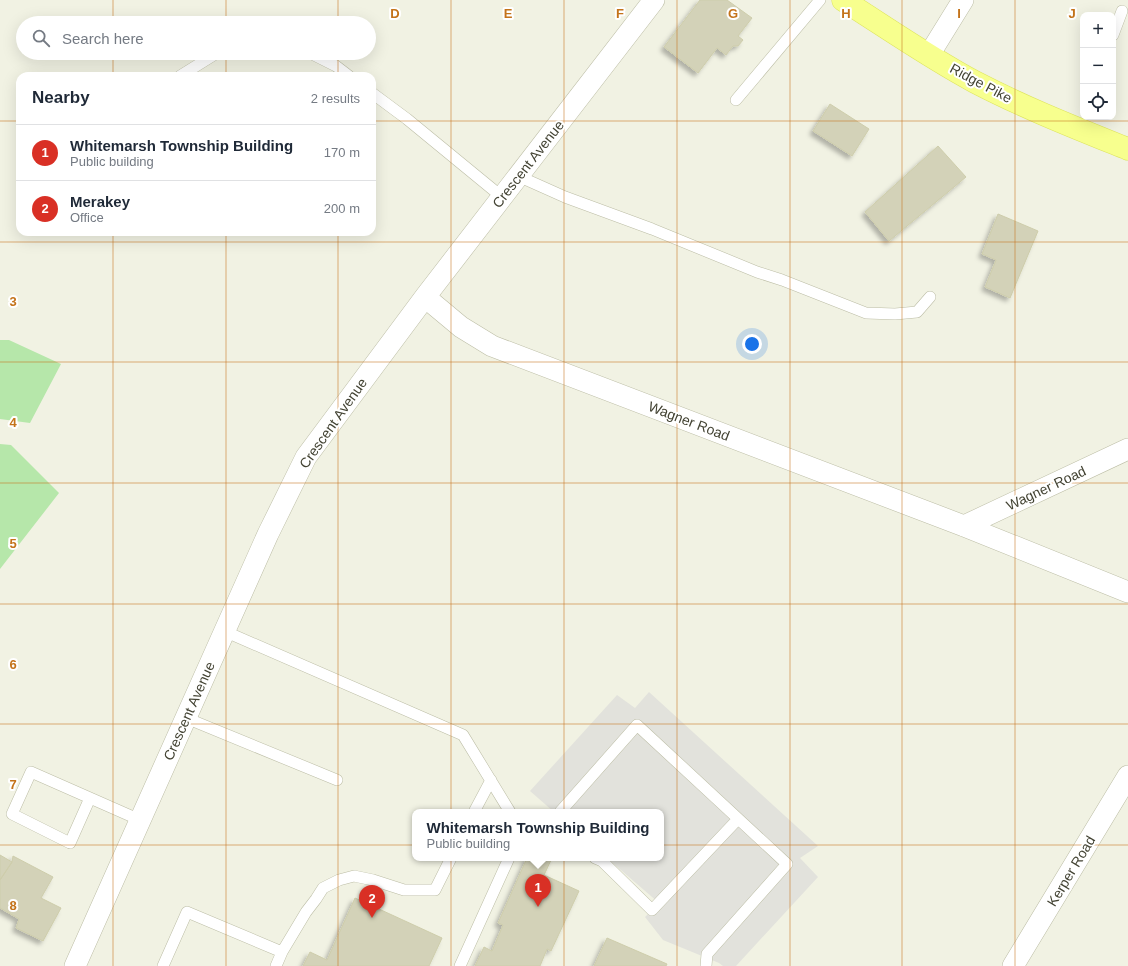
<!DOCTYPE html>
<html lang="en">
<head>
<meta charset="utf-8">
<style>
	:root { --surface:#fff; --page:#f2f2f3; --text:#1f2937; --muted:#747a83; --line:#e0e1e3; --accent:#d93025 }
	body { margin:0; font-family:Helvetica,sans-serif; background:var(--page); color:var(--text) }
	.controls { position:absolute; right:12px; top:12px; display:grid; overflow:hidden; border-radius:8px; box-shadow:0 4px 16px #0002 }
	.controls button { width:36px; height:36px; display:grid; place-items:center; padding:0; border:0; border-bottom:1px solid var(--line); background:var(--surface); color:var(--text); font:20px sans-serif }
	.you { position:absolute; left:752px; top:344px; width:14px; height:14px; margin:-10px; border:3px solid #fff; border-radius:50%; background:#1a73e8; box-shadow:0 0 0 6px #1a73e833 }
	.badge { display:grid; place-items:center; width:26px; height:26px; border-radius:50%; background:var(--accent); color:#fff; font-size:13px; font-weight:700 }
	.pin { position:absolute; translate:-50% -33px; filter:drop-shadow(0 1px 2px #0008) }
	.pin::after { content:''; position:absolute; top:21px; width:14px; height:12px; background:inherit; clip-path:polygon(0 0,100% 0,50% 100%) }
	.popup { position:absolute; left:412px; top:809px; width:252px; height:52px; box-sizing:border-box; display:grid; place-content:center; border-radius:8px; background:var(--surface); filter:drop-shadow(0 1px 3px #0005); font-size:13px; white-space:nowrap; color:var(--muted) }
	.popup b { font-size:15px; color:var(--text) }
	.popup::after { content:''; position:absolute; left:50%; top:100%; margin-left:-8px; border:8px solid transparent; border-top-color:var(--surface) }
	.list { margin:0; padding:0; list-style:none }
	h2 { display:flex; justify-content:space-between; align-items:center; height:52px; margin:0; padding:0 16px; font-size:17px }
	h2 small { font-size:13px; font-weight:400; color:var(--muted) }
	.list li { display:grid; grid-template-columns:26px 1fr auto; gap:12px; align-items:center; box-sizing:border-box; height:56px; padding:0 16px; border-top:1px solid var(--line) }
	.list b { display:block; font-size:15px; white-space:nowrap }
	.list p { margin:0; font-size:13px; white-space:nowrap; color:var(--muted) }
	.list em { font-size:13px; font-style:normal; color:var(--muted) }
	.icon { flex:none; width:22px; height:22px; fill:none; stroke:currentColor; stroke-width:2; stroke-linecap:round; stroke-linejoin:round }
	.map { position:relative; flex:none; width:1128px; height:966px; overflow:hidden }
	.search { position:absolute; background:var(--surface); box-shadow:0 4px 16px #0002; left:16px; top:16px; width:360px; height:44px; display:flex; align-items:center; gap:10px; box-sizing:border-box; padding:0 14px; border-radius:22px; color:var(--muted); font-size:15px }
	.panel { position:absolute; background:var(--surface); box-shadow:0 4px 16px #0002; left:16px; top:72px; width:360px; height:164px; border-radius:12px }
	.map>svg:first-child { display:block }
	.green { fill:#b6e7aa }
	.parking { fill:#e2e2dc }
	.building { fill:#d3d2b8; stroke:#cecdab; filter:url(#shadow) }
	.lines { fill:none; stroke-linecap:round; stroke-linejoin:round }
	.service-casing { stroke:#bcbda5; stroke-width:12 }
	.minor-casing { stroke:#bcbda5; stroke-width:22 }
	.primary-casing { stroke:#dde45e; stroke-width:23 }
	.service { stroke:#fff; stroke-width:11 }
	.minor { stroke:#fff; stroke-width:21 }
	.primary { stroke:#f7ff8e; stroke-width:22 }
	.grid { fill:none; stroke:#c4731a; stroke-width:1; stroke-opacity:0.55 }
	.labels { text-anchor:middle; stroke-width:4; stroke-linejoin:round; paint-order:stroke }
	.street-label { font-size:14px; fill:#434333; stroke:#fff }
	.grid-label { font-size:13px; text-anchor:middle; font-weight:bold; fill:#c4731a; stroke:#fff; stroke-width:4; stroke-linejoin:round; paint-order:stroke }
</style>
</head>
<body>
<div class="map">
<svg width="1128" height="966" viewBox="0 0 1128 966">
	<defs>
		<filter id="shadow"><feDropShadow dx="-3.5" dy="3.5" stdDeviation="2" flood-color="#0004"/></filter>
	</defs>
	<rect width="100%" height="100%" fill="#f1f2e3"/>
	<path class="green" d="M0,340h9l52,24 -31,59 -30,-4z
		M0,444l11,1 48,48 -59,76z"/>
	<path class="parking" d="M649,692l169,154 -18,12 18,19 -82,89h-13l-4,-3 -56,-23 -18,-23 14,-14 -52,-45h54v-46h-107l-24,-21 87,-96 18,13z"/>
	<path class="building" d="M700,0h27l25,18 -14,18 5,4 -5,6h-5l-7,9 -9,-7 -19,25 -34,-26z
		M830,104l39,25 -17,27 -39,-25z
		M938,146l28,31 -77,64 -24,-29z
		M998,214l40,17 -28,67 -25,-11 11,-27 -14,-6z
		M0,855l12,7 -12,18z
		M13,856l40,21 -12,21 20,10 -18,33 -27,-13 3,-9 -19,-11v-28l12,-18z
		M527,858h25l-8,17 35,16 -28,60 -4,-2 -7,17h-65l9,-19 8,4 11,-26 -5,-2z
		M355,898l87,40 -13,28h-126l7,-14 17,8z
		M607,938l60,26 -1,2h-72z"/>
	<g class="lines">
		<g class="service-casing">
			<path id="service" d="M1113,35l9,-24
				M310,53l26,13 13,10
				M180,76l37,-23
				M372,93l35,26 95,78
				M736,100l84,-100
				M518,176l47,21 87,32 105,43 25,8 84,33 29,1 22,-2 13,-15
				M224,631l239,104 47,77
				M186,718l151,62
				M90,798l-20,45 -58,-29 19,-42 109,48
				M474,812l17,-32
				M560,812l77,-87 150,139 -80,90 -1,12
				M595,858l7,3 50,49 86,-91
				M163,966l24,-54 95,40
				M276,966l6,-14 24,-40 10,-13 7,-11 16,-8 15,-4 19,4 31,10h31l16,-32
				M460,966l49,-108"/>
		</g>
		<g class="minor-casing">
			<path id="minor" d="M929,55l34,-55
				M425,297l36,30 31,19 472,180 164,66
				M964,526l164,-77
				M75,966l193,-432 38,-77 119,-160 229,-297
				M1013,966l115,-190"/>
		</g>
		<g class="primary-casing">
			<path id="primary" d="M843,0c44,28 87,58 132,82 50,26 101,46 153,67"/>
		</g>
		<use href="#service" class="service"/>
		<use href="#minor" class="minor"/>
		<use href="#primary" class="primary"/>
	</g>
	<path class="grid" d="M113,0v23M226,0v23M338,0v23M451,0v966M564,0v966M677,0v966M790,0v966M902,0v966M1015,0v966M113,53v23M226,53v23M338,53v23M0,121h20M372,121h756M113,232v734M226,232v734M338,232v734M0,242h1128M0,362h1128M0,483h1128M0,604h1128M0,724h1128M0,845h1128"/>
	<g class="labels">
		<g class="street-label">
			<text transform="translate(981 83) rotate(28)" y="5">Ridge Pike</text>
			<text transform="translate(528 164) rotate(-52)" y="5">Crescent Avenue</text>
			<text transform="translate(689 421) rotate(21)" y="5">Wagner Road</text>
			<text transform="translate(333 423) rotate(-55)" y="5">Crescent Avenue</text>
			<text transform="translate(1046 488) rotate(-25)" y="5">Wagner Road</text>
			<text transform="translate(189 711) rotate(-66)" y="5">Crescent Avenue</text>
			<text transform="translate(1071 871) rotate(-59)" y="5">Kerper Road</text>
		</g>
	</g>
	<g class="grid-label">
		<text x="395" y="18">D</text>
		<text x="508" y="18">E</text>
		<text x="620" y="18">F</text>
		<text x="733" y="18">G</text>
		<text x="846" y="18">H</text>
		<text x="959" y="18">I</text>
		<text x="1072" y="18">J</text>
		<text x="13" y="306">3</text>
		<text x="13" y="427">4</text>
		<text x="13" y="548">5</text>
		<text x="13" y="669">6</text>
		<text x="13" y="789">7</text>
		<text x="13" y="910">8</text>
	</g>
</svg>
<div class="controls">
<button>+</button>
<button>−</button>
<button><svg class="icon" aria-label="locate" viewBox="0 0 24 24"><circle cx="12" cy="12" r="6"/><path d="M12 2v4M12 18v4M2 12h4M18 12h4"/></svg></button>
</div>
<div class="you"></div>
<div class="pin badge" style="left:538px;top:907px">1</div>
<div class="popup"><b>Whitemarsh Township Building</b>Public building</div>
<div class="pin badge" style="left:372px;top:918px">2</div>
<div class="search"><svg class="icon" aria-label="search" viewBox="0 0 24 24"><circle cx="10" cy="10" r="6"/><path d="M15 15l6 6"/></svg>Search here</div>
<section class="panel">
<h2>Nearby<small>2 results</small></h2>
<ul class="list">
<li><span class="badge">1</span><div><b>Whitemarsh Township Building</b><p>Public building</p></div><em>170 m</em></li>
<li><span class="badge">2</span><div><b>Merakey</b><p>Office</p></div><em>200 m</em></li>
</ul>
</section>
</div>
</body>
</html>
